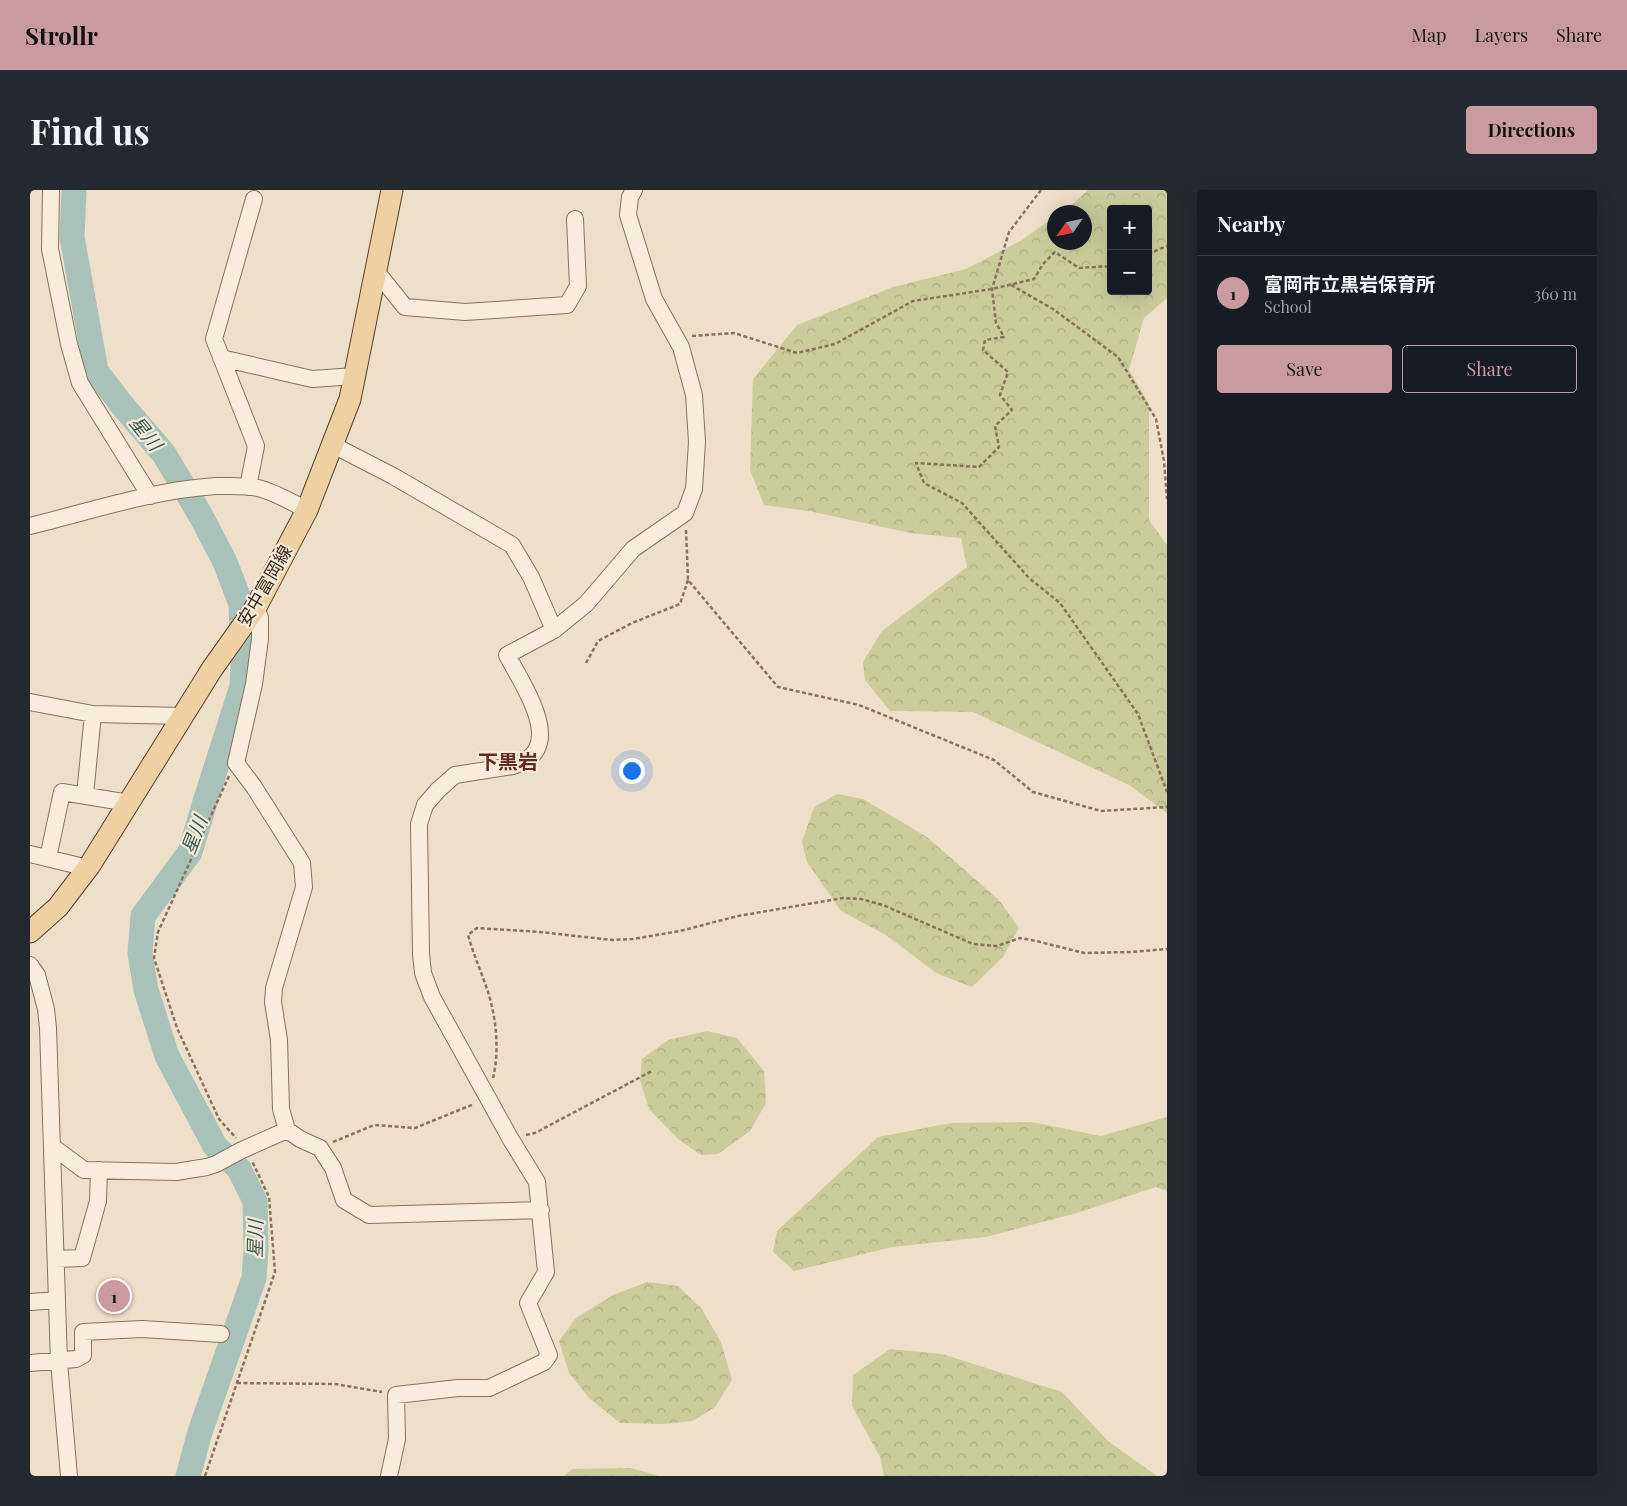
<!DOCTYPE html>
<html lang="en">
<head>
<meta charset="utf-8">
<style>
	:root { --surface:#171b24; --page:#242831; --text:#f1f3f6; --muted:#9ea1a6; --line:#363941; --accent:#c99ba1 }
	body { margin:0; font-family:"Playfair Display","Noto Sans JP",serif; background:var(--page); color:var(--text) }
	.controls { position:absolute; right:15px; top:15px; display:grid; overflow:hidden; border-radius:5px; box-shadow:0 5px 20px #0002 }
	.controls button { width:45px; height:45px; display:grid; place-items:center; padding:0; border:0; border-bottom:1px solid var(--line); background:var(--surface); color:var(--text); font:25px sans-serif }
	.compass { position:absolute; left:1017px; top:15px; width:45px; height:45px; border-radius:50%; background:var(--surface); box-shadow:0 5px 20px #0002; rotate:236deg }
	.you { position:absolute; left:601px; top:580px; width:18px; height:18px; margin:-12px; border:4px solid #fff; border-radius:50%; background:#1a73e8; box-shadow:0 0 0 8px #1a73e833 }
	.badge { display:grid; place-items:center; width:32px; height:32px; border-radius:50%; background:var(--accent); color:#111; font-size:16px; font-weight:700 }
	.pin { position:absolute; translate:-50% -50%; border:2px solid #fff; box-shadow:0 1px 5px #0006 }
	.list { margin:0; padding:0; list-style:none }
	h2 { display:flex; justify-content:space-between; align-items:center; height:65px; margin:0; padding:0 20px; font-size:21px }
	h2 small { font-size:16px; font-weight:400; color:var(--muted) }
	.list li { display:grid; grid-template-columns:32px 1fr auto; gap:15px; align-items:center; box-sizing:border-box; height:75px; padding:0 20px; border-top:1px solid var(--line) }
	.list b { display:block; font-size:19px; white-space:nowrap }
	.list p { margin:0; font-size:16px; white-space:nowrap; color:var(--muted) }
	.list em { font-size:16px; font-style:normal; color:var(--muted) }
	.actions { display:flex; gap:10px; padding:15px 20px }
	.actions a { flex:1; padding:11px 0; border:1px solid var(--accent); border-radius:5px; text-align:center; font-size:18px; color:var(--accent) }
	.actions .main { background:var(--accent); color:#111 }
	.map { position:relative; flex:none; width:1137px; height:1286px; overflow:hidden; border-radius:5px }
	header { display:flex; align-items:center; gap:30px; box-sizing:border-box; height:70px; padding:0 25px; background:var(--accent); color:#111 }
	header strong { font-size:24px }
	nav { display:flex; gap:28px; margin-inline-start:auto; font-size:18px }
	.intro { display:flex; align-items:center; justify-content:space-between; box-sizing:border-box; height:120px; padding:0 30px }
	h1 { margin:0; font-size:35px }
	.button { padding:12px 22px; border-radius:5px; background:var(--accent); color:#111; font-size:18px; font-weight:700 }
	main { display:flex; gap:30px; padding:0 30px }
	aside { flex:1; background:var(--surface); border-radius:5px; box-shadow:0 5px 20px #0002 }
	.map>svg:first-child { display:block }
	.forest { fill:url(#forest-crowns); fill-rule:evenodd }
	.lines { fill:none; stroke-linecap:round; stroke-linejoin:round }
	.river { stroke:#a9c2b9; stroke-width:25 }
	.minor-casing { stroke:#8a715e; stroke-width:18 }
	.major-casing { stroke:#584031; stroke-width:23 }
	.path { stroke:#8a715e; stroke-width:2.5; stroke-dasharray:4 2.5; stroke-linecap:butt }
	.minor { stroke:#f8eddc; stroke-width:16 }
	.major { stroke:#efd0a3; stroke-width:21 }
	.labels { text-anchor:middle; stroke-width:4.5; stroke-linejoin:round; paint-order:stroke }
	.street-label { font-size:18px; fill:#3b2b21; stroke:#f5ead8 }
	.water-label { font-size:19px; font-style:italic; fill:#315a53; stroke:#f5ead8 }
	.quarter-label { font-size:20px; font-weight:bold; fill:#672921; stroke:#f5ead8 }
</style>
</head>
<body>
<header>
<strong>Strollr</strong>
<nav><a>Map</a><a>Layers</a><a>Share</a></nav>
</header>
<div class="intro"><h1>Find us</h1><a class="button">Directions</a></div>
<main>
<div class="map">
<svg width="1137" height="1286" viewBox="0 0 1137 1286">
	<defs>
		<pattern id="forest-crowns" width="20" height="18" patternUnits="userSpaceOnUse" patternTransform="scale(1.25)"><rect width="20" height="18" fill="#cbcc9c"/><path d="M2 6a3 3 0 1 1 6 0M12 15a3 3 0 1 1 6 0" fill="none" stroke="#afaf86"/></pattern>
	</defs>
	<rect width="100%" height="100%" fill="#eedfc9"/>
	<path class="forest" d="M1058,0h79v108l-23,20 -15,52 20,34v116l18,25v268l-38,-28 -156,-73 -83,-1 -25,-31 -2,-18 19,-31 85,-64 -6,-29 -51,-5 -101,-22 -45,-6 -14,-35 3,-91 44,-54 96,-38 73,-18 56,-29 32,-23v25h30v-30h-23l13,-9zM1081,19h37v82h-37z
		M807,604l26,5 64,38 72,63 20,28 -16,29 -31,30 -36,-14 -50,-38 -45,-24 -34,-49 -5,-20 12,-35z
		M677,841l30,7 27,33 2,32 -16,28 -32,23 -17,1 -24,-17 -28,-29 -9,-29 2,-21 26,-19z
		M1137,927v74l-11,-4 -79,26 -91,24 -94,10 -98,24 -21,-19 4,-21 101,-94 73,-14 81,-1 69,14z
		M617,1092l31,4 23,22 20,34 11,38 -17,27 -22,14 -30,3 -43,-1 -30,-24 -21,-26 -10,-32 17,-23 37,-23z
		M860,1159l52,5 120,38 46,49 49,35h-273l-4,-19 -28,-51 1,-31z
		M601,1278l28,8h-95l8,-7z"/>
	<g class="lines">
		<path class="river" d="M44,0l-2,47 24,134 26,34 42,49 37,62 24,46 16,42 2,64 -1,18 -37,116 -15,50 -47,64 -3,37 6,37 21,66 48,90 24,23 16,32 1,49 -2,28 -54,154 -12,44"/>
		<g class="minor-casing">
			<path id="minor" d="M21,0l-1,59 19,95 11,39 70,113
				M346,81l29,36 60,5 102,-7 11,-19 -3,-67
				M191,168l91,21 43,-3
				M303,255l60,31 119,69 19,32 23,53
				M218,297l8,-41 -42,-107 40,-140
				M0,336c61,-15 123,-36 186,-40 14,0 29,-1 42,2 17,4 33,14 49,22
				M226,417l4,11v21l-6,45 -18,79 18,24 48,76 2,24 -30,101 -1,14 6,38 2,69 6,21 13,9 20,9 13,20 11,32 25,15 172,-5
				M0,512l63,12 90,2
				M55,605l8,-81
				M0,664l58,14
				M18,668l14,-66 67,11
				M0,775l7,10 9,34 2,19 11,334 10,114
				M23,957l31,23 92,2 31,-5 9,-3 24,-13 47,-21
				M26,1069l26,-1 16,-57 1,-31
				M0,1112l27,-2
				M0,1173l46,-4 7,-4v-23l59,-3 79,5
				M359,1286l8,-37 -1,-44 62,-7h31l55,-26 5,-7 -21,-52 18,-31 -9,-90 -27,-44 -78,-141 -9,-24 -2,-19 -2,-130 6,-19 13,-15 17,-15 58,-9c56,-16 10,-80 -6,-111l47,-25 32,-26 47,-55 52,-36 9,-24 3,-47 -3,-47 -13,-48 -27,-48 -26,-84 2,-18 4,-7"/>
		</g>
		<g class="major-casing">
			<path id="major" d="M0,742l28,-25 32,-42 122,-196 44,-62 51,-97 43,-111 42,-209"/>
		</g>
		<path class="path" d="M1011,0l-32,42 -17,57 4,34 8,14 -19,3 -2,10 25,22 -8,23 12,15 -17,16 4,21 -20,20 -63,-4 8,20 38,20 67,75 31,25 78,111 29,78
			M1118,64l19,-8
			M981,95l42,24 65,48 38,62 8,42 3,38
			M662,146l42,-3 63,20 38,-9 78,-43 79,-12 42,-10 9,-15 12,-12 24,16 32,-2
			M656,340l2,50 90,107 81,18 135,55 39,32 68,19 66,-4
			M556,473l12,-22 34,-18 48,-19 8,-24
			M199,586l-71,156 -4,26 23,70 42,91 17,19
			M463,888c7,-29 3,-64 -7,-92 -6,-17 -13,-33 -18,-51l9,-7 63,4 72,8 21,-1 47,-8 58,-15 105,-18 18,1 22,6 90,39 24,2 23,-8 16,3 48,12 47,-1 36,-3
			M496,945l9,-2 117,-62
			M303,952l41,-17 41,3 59,-24
			M207,1193l98,1 47,8
			M175,1286l70,-204 -6,-75 -17,-36"/>
		<use href="#minor" class="minor"/>
		<use href="#major" class="major"/>
	</g>
	<g class="labels">
		<g class="street-label">
			<text transform="translate(235 396) rotate(-60)" y="6">安中富岡線</text>
		</g>
		<g class="water-label">
			<text transform="translate(116 243) rotate(51)" y="7">星川</text>
			<text transform="translate(164 645) rotate(-69)" y="7">星川</text>
			<text transform="translate(225 1049) rotate(-89)" y="7">星川</text>
		</g>
		<g class="quarter-label">
			<text x="478" y="579">下黒岩</text>
		</g>
	</g>
</svg>
<div class="controls">
<button>+</button>
<button>−</button>
</div>
<svg class="compass" viewBox="-18 -18 36 36"><path d="M0-13l5 13h-10z" fill="#e53935"/><path d="M0 13l5-13h-10z" fill="#9ea1a6"/></svg>
<div class="you"></div>
<div class="pin badge" style="left:84px;top:1106px">1</div>
</div>
<aside>
<h2>Nearby<small></small></h2>
<ul class="list">
<li><span class="badge">1</span><div><b>富岡市立黒岩保育所</b><p>School</p></div><em>360 m</em></li>
</ul>
<div class="actions"><a class="main">Save</a><a>Share</a></div>
</aside>
</main>
</body>
</html>
